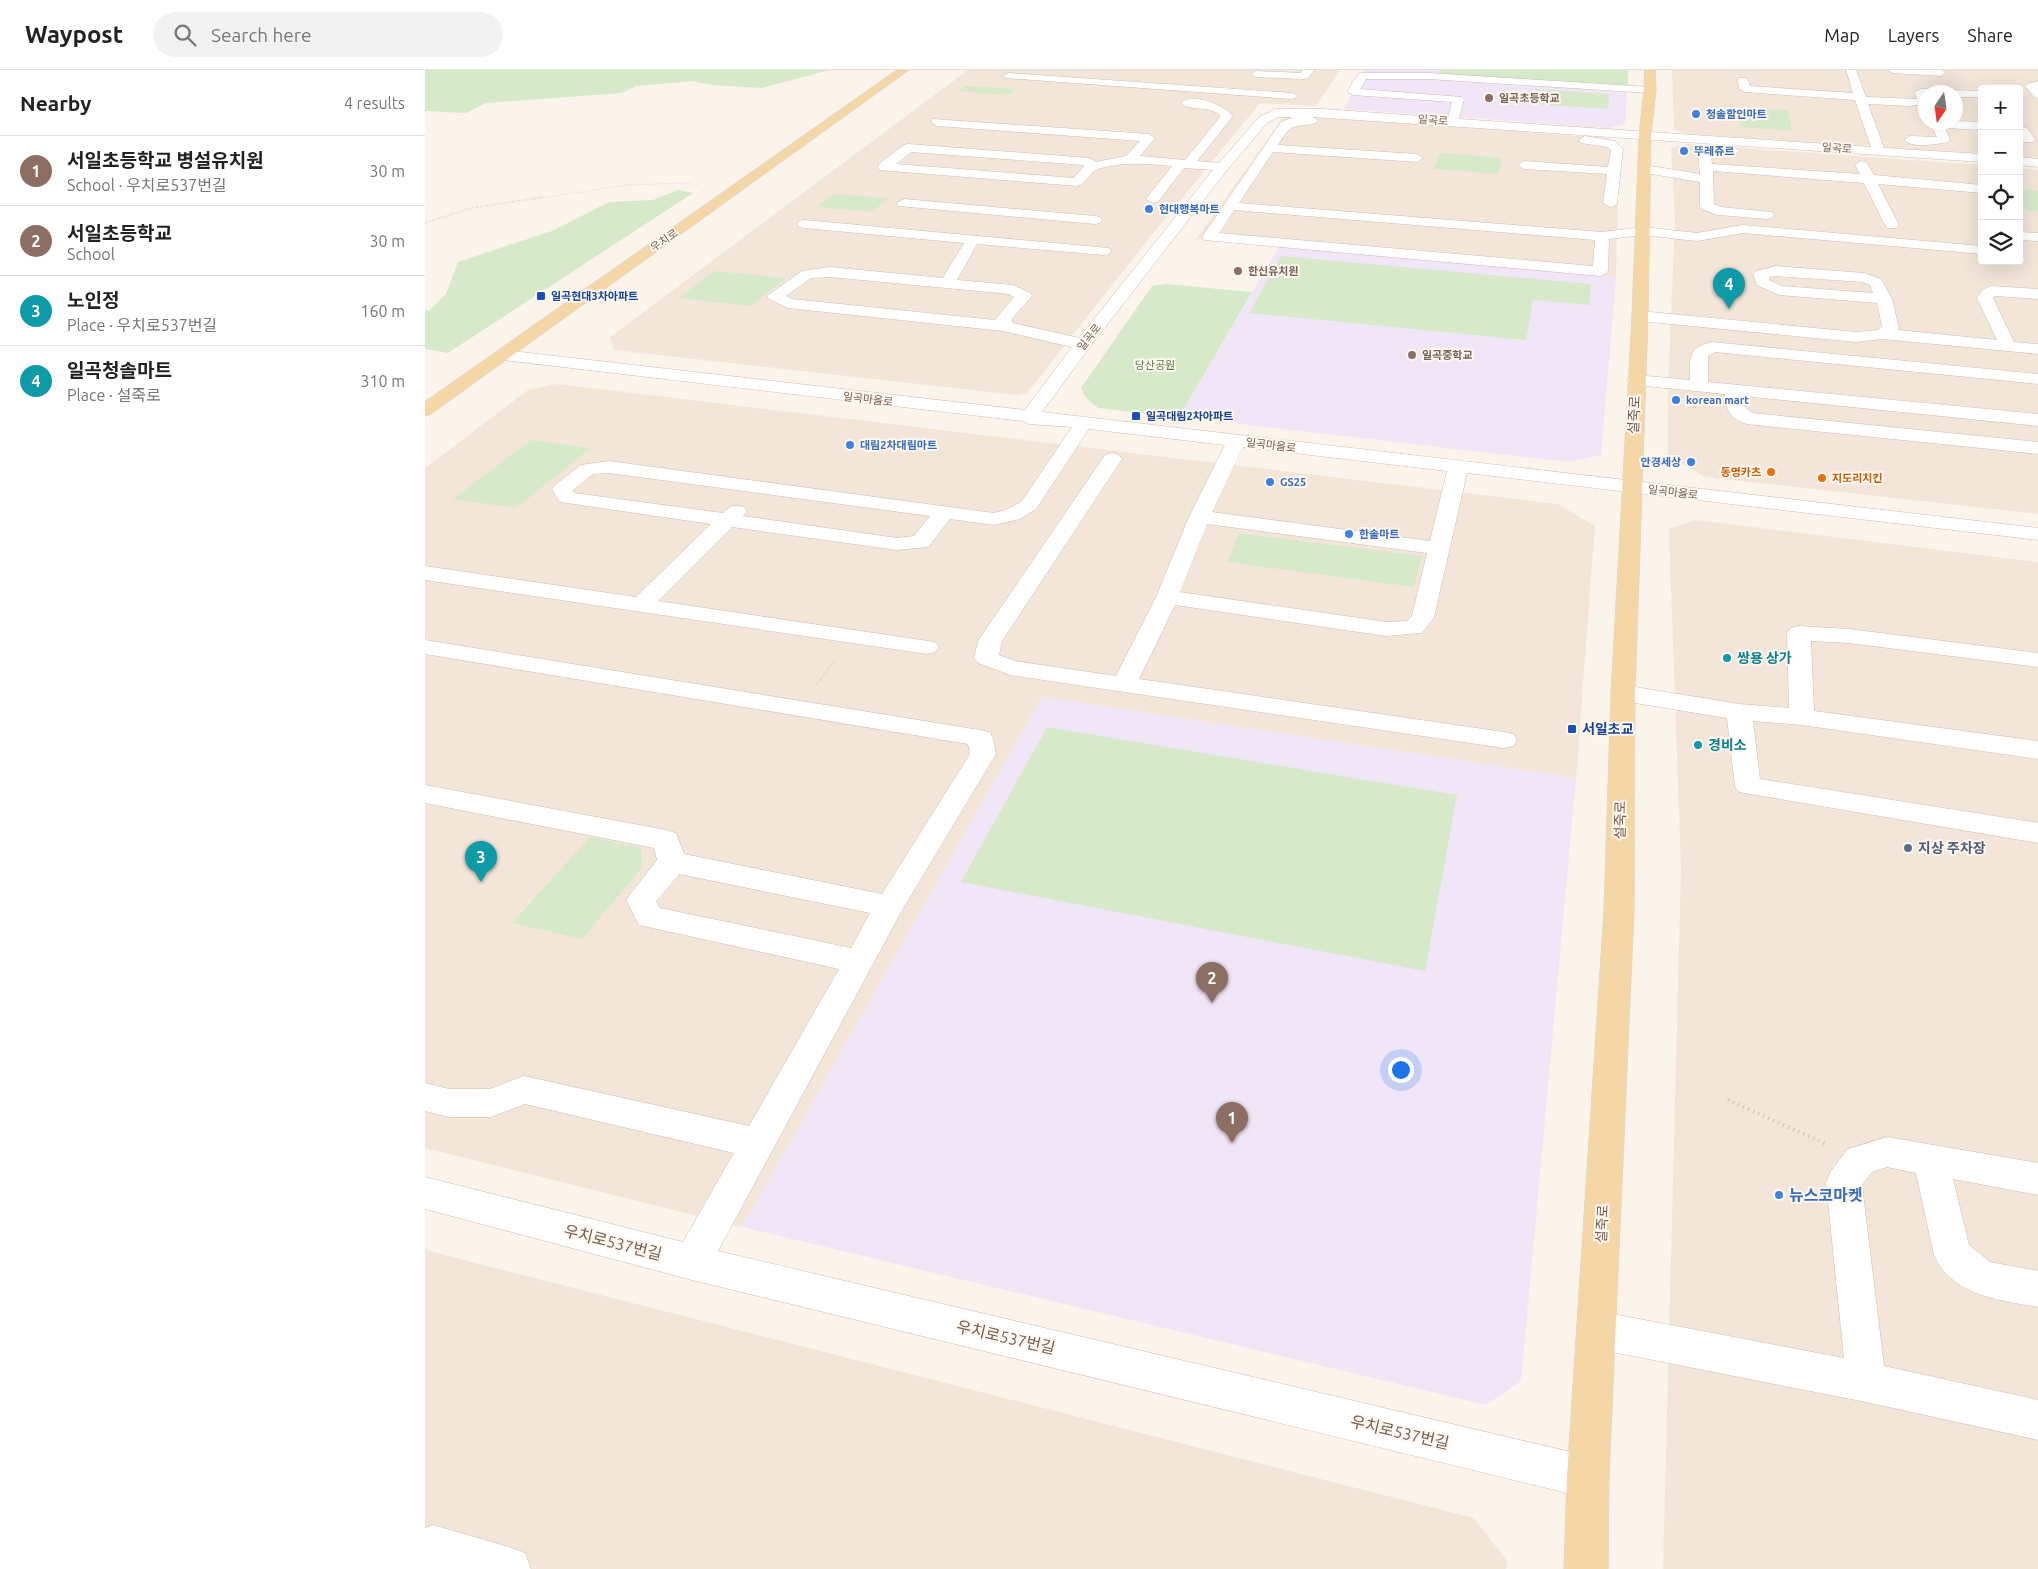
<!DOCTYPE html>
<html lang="en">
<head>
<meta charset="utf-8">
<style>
	:root { --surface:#fff; --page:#f2f2f2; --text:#222; --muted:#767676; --line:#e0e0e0; --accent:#d93025 }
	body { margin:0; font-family:Ubuntu,"Noto Sans KR",sans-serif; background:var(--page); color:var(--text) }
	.controls { position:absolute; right:15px; top:15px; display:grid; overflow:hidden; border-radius:5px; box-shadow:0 5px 20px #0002 }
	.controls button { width:45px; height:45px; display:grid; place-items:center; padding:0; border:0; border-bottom:1px solid var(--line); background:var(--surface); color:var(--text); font:25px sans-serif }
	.compass { position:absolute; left:1493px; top:15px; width:45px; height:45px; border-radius:50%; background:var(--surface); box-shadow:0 5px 20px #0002; rotate:193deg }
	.you { position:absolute; left:975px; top:999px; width:18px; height:18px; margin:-12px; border:4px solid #fff; border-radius:50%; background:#1a73e8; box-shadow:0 0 0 8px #1a73e833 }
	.badge { display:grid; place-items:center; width:32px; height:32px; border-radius:50%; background:var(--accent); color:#fff; font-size:16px; font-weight:700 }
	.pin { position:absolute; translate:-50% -41px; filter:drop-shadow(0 1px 2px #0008) }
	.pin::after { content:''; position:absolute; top:26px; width:18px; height:15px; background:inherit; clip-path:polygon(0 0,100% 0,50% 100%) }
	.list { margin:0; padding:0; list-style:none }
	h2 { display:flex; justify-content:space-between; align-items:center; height:65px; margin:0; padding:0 20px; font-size:21px }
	h2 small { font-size:16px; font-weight:400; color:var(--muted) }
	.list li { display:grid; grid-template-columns:32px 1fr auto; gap:15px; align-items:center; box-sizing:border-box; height:70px; padding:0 20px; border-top:1px solid var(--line) }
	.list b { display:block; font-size:19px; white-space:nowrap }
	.list p { margin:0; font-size:16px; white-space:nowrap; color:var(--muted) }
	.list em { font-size:16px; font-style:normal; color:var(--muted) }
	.icon { flex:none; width:28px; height:28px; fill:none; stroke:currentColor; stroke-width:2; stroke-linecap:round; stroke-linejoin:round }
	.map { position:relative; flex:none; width:1613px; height:1499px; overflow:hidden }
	header { display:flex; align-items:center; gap:30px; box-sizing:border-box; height:70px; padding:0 25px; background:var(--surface); border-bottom:1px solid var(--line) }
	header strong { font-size:24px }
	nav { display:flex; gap:28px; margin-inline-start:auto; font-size:18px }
	.search { width:350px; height:45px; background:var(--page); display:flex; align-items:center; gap:12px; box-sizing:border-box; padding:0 18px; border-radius:28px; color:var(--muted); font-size:19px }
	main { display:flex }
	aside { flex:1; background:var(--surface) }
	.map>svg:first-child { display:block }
	.residential { fill:#f3e6d9; fill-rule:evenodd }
	.education { fill:#f1e6f8 }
	.green { fill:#d6e9c9 }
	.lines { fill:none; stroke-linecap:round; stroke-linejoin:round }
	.minor-casing { stroke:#cdbcb0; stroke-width:1 }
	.major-casing { stroke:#d8d1ce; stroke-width:1 }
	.path-far3 { stroke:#d4b7a6; stroke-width:1; stroke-dasharray:0.5 2; stroke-linecap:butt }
	.path-far2 { stroke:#d4b7a6; stroke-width:2; stroke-dasharray:0.5 2; stroke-linecap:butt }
	.path-far1 { stroke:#d4b7a6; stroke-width:2.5; stroke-dasharray:0.5 2.5; stroke-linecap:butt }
	.path { stroke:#d4b7a6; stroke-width:4; stroke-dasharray:1 4.5; stroke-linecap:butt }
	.minor { fill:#fff; fill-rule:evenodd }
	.major { fill:#f5d7a7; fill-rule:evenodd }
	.education-dot { fill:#8d6e63; stroke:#fef8f0; stroke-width:2 }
	.shop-dot { fill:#3f7fe0; stroke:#fef8f0; stroke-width:2 }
	.transit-dot { fill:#1a4fb4; stroke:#fef8f0; stroke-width:2 }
	.food-dot { fill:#e8710a; stroke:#fef8f0; stroke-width:2 }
	.culture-dot { fill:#0f9aa8; stroke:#fef8f0; stroke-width:2 }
	.service-dot { fill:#5c6f8a; stroke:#fef8f0; stroke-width:2 }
	.labels { text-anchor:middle; stroke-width:4; stroke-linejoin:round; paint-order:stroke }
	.far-education-label { font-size:11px; font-weight:bold; fill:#785e54; stroke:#fef8f0; text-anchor:start }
	.far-shop-label { font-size:11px; font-weight:bold; fill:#366cbe; stroke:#fef8f0; text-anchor:start }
	.far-street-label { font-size:11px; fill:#755c4f; stroke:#fef8f0 }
	.far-transit-label { font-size:11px; font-weight:bold; fill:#164399; stroke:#fef8f0; text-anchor:start }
	.far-park-label { font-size:11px; fill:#577947; stroke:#fef8f0 }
	.far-food-label { font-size:11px; font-weight:bold; fill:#c56008; stroke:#fef8f0; text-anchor:end }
	.street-label { font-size:14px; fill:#755c4f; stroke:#fef8f0 }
	.culture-label { font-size:14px; font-weight:bold; fill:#0d838f; stroke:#fef8f0; text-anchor:start }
	.transit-label { font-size:14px; font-weight:bold; fill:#164399; stroke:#fef8f0; text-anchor:start }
	.service-label { font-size:14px; font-weight:bold; fill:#4e5e75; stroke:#fef8f0; text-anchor:start }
	.near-shop-label { font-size:16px; font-weight:bold; fill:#366cbe; stroke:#fef8f0; text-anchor:start }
	.near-street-label { font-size:16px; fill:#755c4f; stroke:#fef8f0 }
</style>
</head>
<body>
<header>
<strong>Waypost</strong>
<div class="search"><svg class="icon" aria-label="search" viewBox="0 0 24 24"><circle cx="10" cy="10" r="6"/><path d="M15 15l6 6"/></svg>Search here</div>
<nav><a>Map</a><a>Layers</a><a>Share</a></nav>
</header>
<main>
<aside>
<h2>Nearby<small>4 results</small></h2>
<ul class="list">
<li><span class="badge" style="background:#8d6e63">1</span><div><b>서일초등학교 병설유치원</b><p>School · 우치로537번길</p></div><em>30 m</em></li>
<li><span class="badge" style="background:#8d6e63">2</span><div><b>서일초등학교</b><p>School</p></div><em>30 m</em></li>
<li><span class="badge" style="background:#0f9aa8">3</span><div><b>노인정</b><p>Place · 우치로537번길</p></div><em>160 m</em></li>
<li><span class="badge" style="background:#0f9aa8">4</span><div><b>일곡청솔마트</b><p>Place · 설죽로</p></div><em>310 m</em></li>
</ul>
</aside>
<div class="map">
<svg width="1613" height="1499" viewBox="0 0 1613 1499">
	<rect width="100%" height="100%" fill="#fbf4ea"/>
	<path class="residential" d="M543,0h372l-24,36 -56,-3 -109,133 -124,157 -10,2 -403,-45 -4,-13z
		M1247,0h366v89l-19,-2v-68h-37v66l-296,-21 -12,-5zM1500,22h30v30h-30z
		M872,46l310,22 12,5 -3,134 -420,-38 87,-121z
		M1261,74l296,21v96h37v-93l19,2v344l-333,-37 -37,-22v-62l7,-174 -4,-71z
		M132,314l1001,120 37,22 -19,252 -534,-81 -300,530 -317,-79v-680l103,-78z
		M1270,450l343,42v1007h-375l18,-700 -12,-340z
		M0,1180l1049,268 33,43 -1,8h-1081z"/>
	<path class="education" d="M940,0h263l-3,54 -16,4 -265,-19z
		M854,177l337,30 -15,178 -33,7 -389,-45z
		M617,627l534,81 -55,603 -35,24 -744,-178z"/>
	<path class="green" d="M0,0h404l-67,18 -50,-3 -20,-4 -56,5 -14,7 -136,10 -20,10 -41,-2z
		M1015,0h188v17l-190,-12z
		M541,16l50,3 -7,6 -51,-4z
		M1111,19l73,5 -1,15 -75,-5z
		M1312,37l51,3 4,21 -52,-4z
		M1015,83l62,5 -4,16 -64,-5z
		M1594,119l19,2v20l-12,-1 -7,-11z
		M253,120l15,3 -245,160 -23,-4v-39l4,1 17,-17 12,-32 94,-31 57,-29 44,-2z
		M408,124l56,4 -17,14 -56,-5z
		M856,186l310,28 -2,21 -56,-5 -7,40 -277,-27z
		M290,201l71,7 -35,28 -73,-8z
		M741,214l86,8 -73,125 -81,-9 -12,-10 -5,-10 71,-102z
		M106,370l60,8 -75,60 -63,-9z
		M814,463l183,23 -8,31 -187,-25z
		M622,657l410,68 -32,176 -464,-89z
		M165,767l51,11 1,20 -60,71 -70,-16z"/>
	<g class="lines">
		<g class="minor-casing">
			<path id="minor" d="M878,0h11l-6,8 -4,1 -48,-2 -5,-3 5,-3 45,2z
				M1421,0h10l10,27 51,2 -2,-7 6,-3 61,2v6h-27v-5h-30v12l-16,2 -41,-2 16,44 98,6v8l-670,-45 6,3 -2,3c-25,6 -22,-3 -38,22l139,9 6,4 -6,4 -144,-10 -34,51 363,29 41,-5 54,6 46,-8 239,21v8l-239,-21 -46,8 -54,-6 -34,4 -1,32 -3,3 -5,2 -396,-36 -2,-3 79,-115 12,-5h18h-33l-11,6 -40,47 -138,178 -47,64 996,116v12l-571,-67 -33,144 -12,16 -36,3 -211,-31 -36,74 365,53 9,2 4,6 -4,6 -9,2 -494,-73 -32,-12 -4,-5 4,-17 127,-186 7,-2 7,2 3,4 -120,182 -3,14 16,6 101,15 40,-79 33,-80 36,-72 -136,-16 -53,80 -16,10 -26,6 -44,-6 -22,28 -31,3 -165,-23 -74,74 277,41 4,5 -4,5 -8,2 -502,-74v-14l211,31 75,-73 -151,-22 -8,-13 3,-4 26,-20 28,-4 385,52 12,-3 16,-9 50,-74 -43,-3 -7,-3 -519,-61 -6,-1 -3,-4 3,-4 6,-1 522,60 47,-63 -69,-16 -215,-23 -19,-9 -2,-3 35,-25 28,-4 113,11 21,-35 -160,-15 -5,-1 -2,-3 2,-3 5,-1 305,28 2,3 -2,3 -5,1 -127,-11 -20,36 56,5 17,8 2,3 -21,24 2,3 66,15 134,-168 -29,-2 -26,34 -5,1 -7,-4 26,-33c-26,-2 -49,-5 -74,3 -9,3 -12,15 -21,17l-198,-16 -1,-3 1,-3 25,-19 4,-1 182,14 6,4 30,-6 14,-15 -203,-15 -6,-4 2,-3 216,15 6,4 -15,18 45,4 36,-44c-13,-12 -30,-4 -40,-13 11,-11 43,2 52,13l-36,45 22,2 40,-46 17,-8h47l125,9 4,-16 -99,-7 -6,-3 11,-18 4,-1h67l221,14 6,3 -6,3 -221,-14h-63l-6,10 102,8 2,2 -5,20 412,28 -16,-47 -110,-8 -6,-3 -1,-9 1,-2h8l3,8 103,7zM486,82l173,13v1l-10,12 -178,-14zM809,140l361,30 -2,26 -374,-33zM405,207l179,17 5,3 -19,23 -203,-21 -6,-3 25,-18zM818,377l204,24 -17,70 -218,-29zM184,403l321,43 -16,20 -17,2 -154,-22 4,-5 -3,-4c-10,-3 -14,-1 -21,6l-149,-20 -1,-3 20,-16zM782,454l220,29 -15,63 -5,5 -21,1 -206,-30z
				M1463,0h54l4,3 -5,3 -48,-3z
				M584,3l283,20 6,3 -6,3 -287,-21 -1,-2 1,-2z
				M1613,11v17l-4,-1 -9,-11 2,-2z
				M1530,51l27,1v8l-37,-2 5,11 -2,3c-11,2 -35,7 -44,-2l6,-4 27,1 -5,-10c6,-8 17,-2 23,-6z
				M1594,56l8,2 8,11 -2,3h-8l-6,-8z
				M1160,66l30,5 8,8 -6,54 -2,3 -5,1 -7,-4 4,-29 -83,-5 -6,-4 6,-4 84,6 3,-17 -4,-3 -26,-4 -2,-3z
				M1289,75l20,2 6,4 -6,4 -23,-2 1,11 148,10 -5,-9 6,-4 5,1 8,13 108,10v8l-104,-9 21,41 -2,3h-10l-2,-3 -21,-42 -151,-12 1,33 7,3 51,5 2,3 -2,3 -5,1 -49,-4 -16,-6 -2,-3v-24l-55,-9 -6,-4 6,-4 55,9 -2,-23 2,-3z
				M1594,87l19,2v8l-19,-2z
				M479,129l191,17 5,1 2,3 -2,3 -5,1 -196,-18 -2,-3z
				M1594,162l19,1v8l-19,-1z
				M1351,196l88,7 17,6 11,20 7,29 -1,2 99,10 -20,-42c4,-6 7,-10 14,-12l47,3v10l-43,-3 -2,2 21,44 24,2v10l-156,-15 -26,3 -216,-21 -6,-2 -2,-3 2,-3 6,-2 216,21 22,-2 4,-4 -5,-23 -98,-8 -22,-10 -4,-11 3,-3zM1351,206l86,6 8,3 3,8 -91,-7 -13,-6v-3z
				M1287,272l326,32v10l-323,-32 -7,4v26l330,32v12l-295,-30 1,10 8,7 286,29v12l-291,-30c-17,-5 -21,-14 -22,-30l-89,-9 -6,-1 -3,-4 3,-4 6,-1 54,5c0,-22 -3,-32 22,-38z
				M1374,556l50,3 189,24v14l-189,-24 -38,-2 3,70 224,30v18l-236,-34 -49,-4 7,58 278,44v20l-299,-51 -4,-6 -8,-68 -104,-17 -9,-3 -3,-5 3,-5 9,-3 116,19 50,4 -2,-75 4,-5z
				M0,570l555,90 9,2 4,6 3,16 -95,158 -183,339 870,205 15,6 6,15 -6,15 -15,6 -896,-218 -267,-71v-32l258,65 51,-89 -209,-49 -34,13h-42l-24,-6v-28l24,6h41l34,-13 225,50 90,-157 -200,-44 -13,-25 31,-40 -3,-12 -229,-45v-18l241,45 10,3 8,21 198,40 88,-140 -2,-10 -543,-90zM254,804l191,39 -19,35 -191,-40 -4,-7z
				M1462,1067l151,26v32l-85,-16 16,66 21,17 48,9v36c-39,-7 -86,-11 -104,-52l-18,-82 -29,-6 -15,5 -10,13 22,181 154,34v40l-172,-38 -269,-53 -14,-5 -5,-14 5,-14 14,-5 247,47 -18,-176 5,-11 17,-22z
				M8,1455l76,22 16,6 6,16h-106v-41z"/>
		</g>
		<g class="major-casing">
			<path id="major" d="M472,0h12l-478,344 -6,2v-14z
				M1220,0h10l1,20 -5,45 -3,181 -13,377 -1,217 -25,567 -1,92h-44l3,-92 37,-567 7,-217 21,-377 7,-181 5,-45z"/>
		</g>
		<path class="path-far3" d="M110,129l91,-14 62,-2 10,3"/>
		<path class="path-far2" d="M0,153l46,-15 72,-11"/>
		<path class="path-far1" d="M392,614l19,-25"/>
		<path class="path" d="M1303,1030l100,45"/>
		<use href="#minor" class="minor"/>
		<use href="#major" class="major"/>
	</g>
	<g class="education-dot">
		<circle cx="1064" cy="28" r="5"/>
		<circle cx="813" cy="201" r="5"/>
		<circle cx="987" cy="285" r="5"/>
	</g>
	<g class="shop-dot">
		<circle cx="1271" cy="44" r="5"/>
		<circle cx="1259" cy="81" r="5"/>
		<circle cx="724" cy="139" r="5"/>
		<circle cx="1251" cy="330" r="5"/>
		<circle cx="425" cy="375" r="5"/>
		<circle cx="1266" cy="392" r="5"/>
		<circle cx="845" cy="412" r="5"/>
		<circle cx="924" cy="464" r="5"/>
		<circle cx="1354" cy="1125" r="5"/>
	</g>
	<g class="transit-dot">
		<rect x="111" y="221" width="10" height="10" rx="2.5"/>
		<rect x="706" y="341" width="10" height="10" rx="2.5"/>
		<rect x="1142" y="654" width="10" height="10" rx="2.5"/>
	</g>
	<g class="food-dot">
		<circle cx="1346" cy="402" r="5"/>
		<circle cx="1397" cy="408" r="5"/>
	</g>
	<g class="culture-dot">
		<circle cx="1302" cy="588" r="5"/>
		<circle cx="1273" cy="675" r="5"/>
	</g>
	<circle class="service-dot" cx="1483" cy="778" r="5"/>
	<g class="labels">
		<g class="far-education-label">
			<text x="1074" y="32">일곡초등학교</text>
			<text x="823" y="205">한신유치원</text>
			<text x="997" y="289">일곡중학교</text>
		</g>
		<g class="far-shop-label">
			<text x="1281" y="48">청솔할인마트</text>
			<text x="1269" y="85">뚜레쥬르</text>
			<text x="734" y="143">현대행복마트</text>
			<text x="1261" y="334">korean mart</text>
			<text x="435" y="379">대림2차대림마트</text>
			<text x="1256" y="396" text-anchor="end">안경세상</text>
			<text x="855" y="416">GS25</text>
			<text x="934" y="468">한솔마트</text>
		</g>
		<g class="far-street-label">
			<text transform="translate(1008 50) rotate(4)" y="4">일곡로</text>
			<text transform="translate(1412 78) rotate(4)" y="4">일곡로</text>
			<text transform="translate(239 170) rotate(-35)" y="4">우치로</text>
			<text transform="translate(664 267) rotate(-52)" y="4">일곡로</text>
			<text transform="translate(443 329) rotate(7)" y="4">일곡마을로</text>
			<text transform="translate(846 375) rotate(7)" y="4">일곡마을로</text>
			<text transform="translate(1248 422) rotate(7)" y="4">일곡마을로</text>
		</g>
		<g class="far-transit-label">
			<text x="126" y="230">일곡현대3차아파트</text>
			<text x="721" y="350">일곡대림2차아파트</text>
		</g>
		<g class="far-park-label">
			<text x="730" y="299">당산공원</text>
		</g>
		<g class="far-food-label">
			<text x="1336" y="406">동명카츠</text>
			<text x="1407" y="412" text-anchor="start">지도리치킨</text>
		</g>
		<g class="street-label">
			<text transform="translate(1209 345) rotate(-87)" y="5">설죽로</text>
			<text transform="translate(1195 750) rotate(-89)" y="5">설죽로</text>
			<text transform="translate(1177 1154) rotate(-87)" y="5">설죽로</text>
		</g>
		<g class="culture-label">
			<text x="1312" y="593">쌍용 상가</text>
			<text x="1283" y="680">경비소</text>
		</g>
		<g class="transit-label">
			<text x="1157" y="664">서일초교</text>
		</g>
		<g class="service-label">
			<text x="1493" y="783">지상 주차장</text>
		</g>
		<g class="near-shop-label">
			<text x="1364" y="1131">뉴스코마켓</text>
		</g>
		<g class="near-street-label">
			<text transform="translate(188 1172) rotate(14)" y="6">우치로537번길</text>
			<text transform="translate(581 1267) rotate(13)" y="6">우치로537번길</text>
			<text transform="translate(975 1362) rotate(13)" y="6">우치로537번길</text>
		</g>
	</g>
</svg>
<div class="controls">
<button>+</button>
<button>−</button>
<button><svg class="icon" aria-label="locate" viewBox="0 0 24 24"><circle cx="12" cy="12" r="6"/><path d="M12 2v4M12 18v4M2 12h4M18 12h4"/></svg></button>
<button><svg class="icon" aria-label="layers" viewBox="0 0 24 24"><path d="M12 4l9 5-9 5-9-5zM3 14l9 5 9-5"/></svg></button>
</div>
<svg class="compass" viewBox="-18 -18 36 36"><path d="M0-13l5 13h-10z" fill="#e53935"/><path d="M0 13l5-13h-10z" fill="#767676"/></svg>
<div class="you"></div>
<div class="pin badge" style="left:807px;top:1073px;background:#8d6e63">1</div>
<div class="pin badge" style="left:787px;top:933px;background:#8d6e63">2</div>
<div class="pin badge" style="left:56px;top:812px;background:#0f9aa8">3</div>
<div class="pin badge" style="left:1304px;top:239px;background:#0f9aa8">4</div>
</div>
</main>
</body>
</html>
